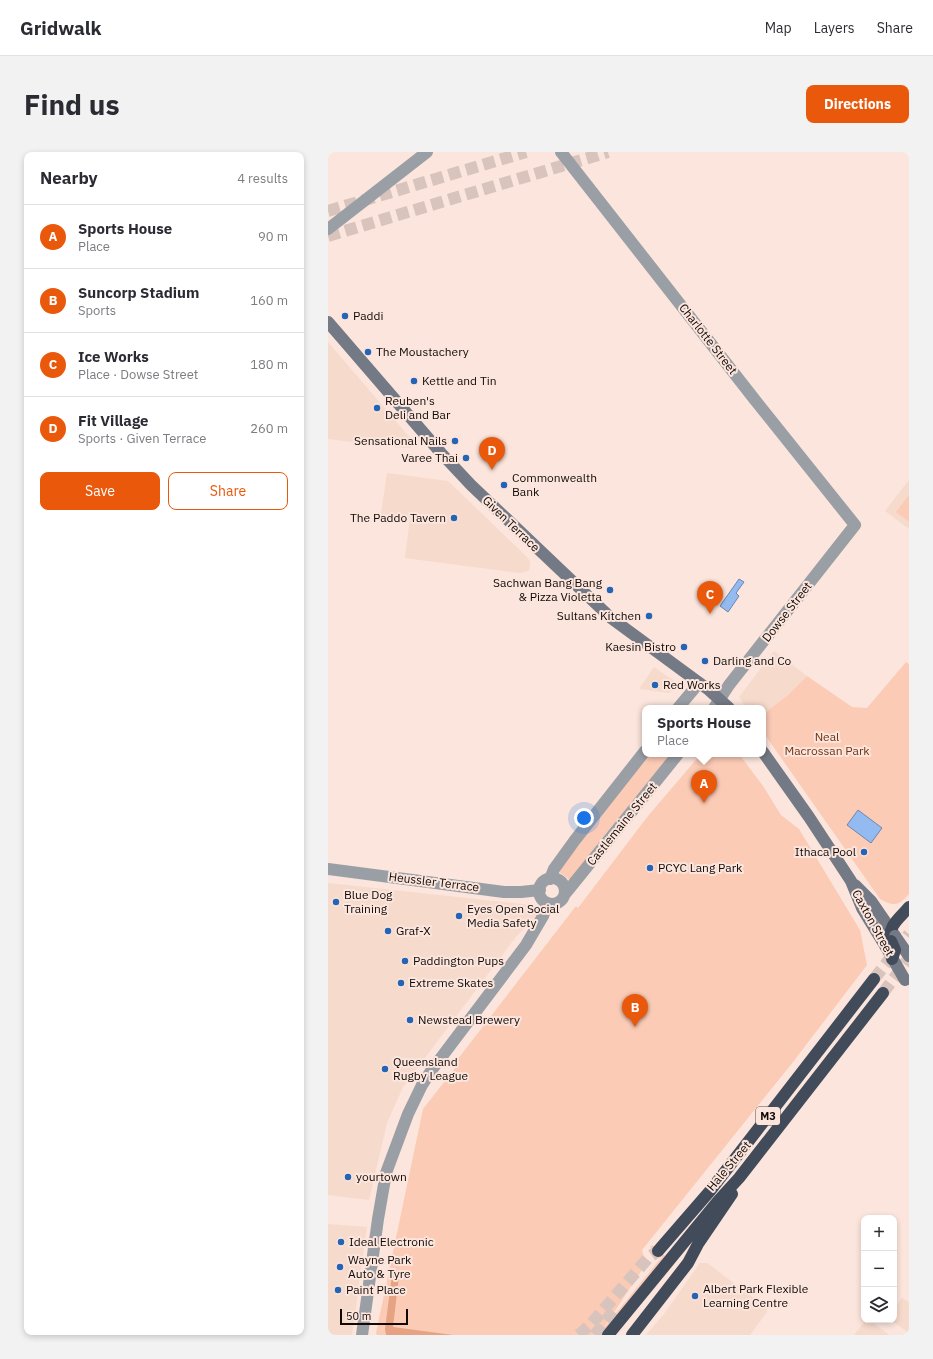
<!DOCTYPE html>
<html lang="en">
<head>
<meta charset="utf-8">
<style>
	:root { --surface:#fff; --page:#f2f2f3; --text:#2b2b33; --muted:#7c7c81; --line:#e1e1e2; --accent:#ea580c }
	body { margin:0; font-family:"IBM Plex Sans",sans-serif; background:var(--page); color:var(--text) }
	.controls { position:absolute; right:12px; bottom:12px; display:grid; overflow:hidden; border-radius:8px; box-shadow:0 2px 6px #0003 }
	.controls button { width:36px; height:36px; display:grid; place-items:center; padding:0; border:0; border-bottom:1px solid var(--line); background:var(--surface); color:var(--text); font:20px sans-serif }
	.scale { position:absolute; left:12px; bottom:10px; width:68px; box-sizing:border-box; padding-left:4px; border:2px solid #100a07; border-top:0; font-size:11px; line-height:14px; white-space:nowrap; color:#100a07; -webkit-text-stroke:3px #fbe5dc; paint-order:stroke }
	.you { position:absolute; left:256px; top:666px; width:14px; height:14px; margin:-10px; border:3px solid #fff; border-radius:50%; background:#1a73e8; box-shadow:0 0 0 6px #1a73e833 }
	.badge { display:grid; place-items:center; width:26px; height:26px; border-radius:50%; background:var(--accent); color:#fff; font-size:13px; font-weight:700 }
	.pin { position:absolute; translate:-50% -33px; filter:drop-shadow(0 1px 2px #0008) }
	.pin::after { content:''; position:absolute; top:21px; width:14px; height:12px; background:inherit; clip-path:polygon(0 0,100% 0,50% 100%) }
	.popup { position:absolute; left:314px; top:553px; width:124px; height:52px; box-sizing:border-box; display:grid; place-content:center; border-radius:8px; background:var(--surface); filter:drop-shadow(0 1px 3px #0005); font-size:13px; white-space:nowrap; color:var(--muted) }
	.popup b { font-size:15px; color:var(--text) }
	.popup::after { content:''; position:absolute; left:50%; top:100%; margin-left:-8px; border:8px solid transparent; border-top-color:var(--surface) }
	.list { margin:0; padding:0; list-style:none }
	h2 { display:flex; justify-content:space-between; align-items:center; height:52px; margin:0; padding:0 16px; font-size:17px }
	h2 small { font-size:13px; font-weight:400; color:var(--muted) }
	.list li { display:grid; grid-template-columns:26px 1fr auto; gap:12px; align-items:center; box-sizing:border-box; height:64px; padding:0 16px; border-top:1px solid var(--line) }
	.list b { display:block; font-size:15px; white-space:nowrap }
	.list p { margin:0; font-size:13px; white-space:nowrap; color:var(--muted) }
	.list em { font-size:13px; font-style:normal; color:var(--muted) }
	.actions { display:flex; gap:8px; padding:12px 16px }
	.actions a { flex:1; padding:9px 0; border:1px solid var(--accent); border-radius:8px; text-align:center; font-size:14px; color:var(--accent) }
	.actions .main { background:var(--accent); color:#fff }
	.icon { flex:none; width:22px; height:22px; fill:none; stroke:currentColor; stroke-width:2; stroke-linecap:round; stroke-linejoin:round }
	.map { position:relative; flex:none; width:581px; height:1183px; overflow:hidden; border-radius:8px }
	header { display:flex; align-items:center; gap:24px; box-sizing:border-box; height:56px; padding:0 20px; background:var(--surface); border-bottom:1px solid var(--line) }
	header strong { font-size:19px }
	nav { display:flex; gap:22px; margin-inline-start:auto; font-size:14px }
	.intro { display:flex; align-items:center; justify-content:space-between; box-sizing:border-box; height:96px; padding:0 24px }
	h1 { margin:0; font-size:28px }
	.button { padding:10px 18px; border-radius:8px; background:var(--accent); color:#fff; font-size:14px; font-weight:700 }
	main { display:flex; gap:24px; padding:0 24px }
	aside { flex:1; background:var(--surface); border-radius:8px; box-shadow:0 2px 6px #0003 }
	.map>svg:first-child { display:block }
	.built { fill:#f6dacc }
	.green { fill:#fbcbb5 }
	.forest { fill:#e5a383 }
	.water { fill:#93bbf2; stroke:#6c86ac }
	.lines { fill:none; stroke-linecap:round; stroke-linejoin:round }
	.motorway-tunnel { stroke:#d8c4bc; stroke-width:12; stroke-dasharray:12 6; stroke-linecap:butt }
	.tertiary { stroke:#9a9fa6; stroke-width:12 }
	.secondary { stroke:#737a85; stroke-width:12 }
	.motorway { stroke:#414b59; stroke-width:12 }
	.secondary-bridge { stroke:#737a85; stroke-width:12 }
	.motorway-bridge { stroke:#414b59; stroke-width:12 }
	.poi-dot { fill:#2563b5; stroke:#fbe5dc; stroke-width:1.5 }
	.labels { text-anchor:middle; stroke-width:4; stroke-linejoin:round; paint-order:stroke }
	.shield { fill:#fbe5dc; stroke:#564c47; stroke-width:1 }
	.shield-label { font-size:11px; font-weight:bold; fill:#100a07 }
	.poi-label { font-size:12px; fill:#100a07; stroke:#fbe5dc; text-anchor:start }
	.street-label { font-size:12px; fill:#100a07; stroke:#fbe5dc }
	.park-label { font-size:12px; fill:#6f3311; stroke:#fbe5dc }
</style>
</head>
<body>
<header>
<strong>Gridwalk</strong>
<nav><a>Map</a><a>Layers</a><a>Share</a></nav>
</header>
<div class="intro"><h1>Find us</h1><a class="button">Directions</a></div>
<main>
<aside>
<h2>Nearby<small>4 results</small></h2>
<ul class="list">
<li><span class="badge">A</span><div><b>Sports House</b><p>Place</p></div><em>90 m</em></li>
<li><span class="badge">B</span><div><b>Suncorp Stadium</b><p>Sports</p></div><em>160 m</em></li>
<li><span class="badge">C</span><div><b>Ice Works</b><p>Place · Dowse Street</p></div><em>180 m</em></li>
<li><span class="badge">D</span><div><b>Fit Village</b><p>Sports · Given Terrace</p></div><em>260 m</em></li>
</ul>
<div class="actions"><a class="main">Save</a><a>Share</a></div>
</aside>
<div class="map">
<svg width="581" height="1183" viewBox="0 0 581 1183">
	<rect width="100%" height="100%" fill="#fbe5dc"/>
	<path class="built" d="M0,190l84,98 1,3 -2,5h-9l-74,-9z
		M59,321l61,8 80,77 2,4v4l-1,4 -4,2 -5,1 -115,-15 5,-40 -29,-4z
		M581,328v49l-24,-18z
		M446,499l33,25 -19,19 -25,19v-6h-17l-7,-11z
		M326,515l23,16 -7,10 -31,-4z
		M0,731l203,22 8,7 -24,26 -112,149 -16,36 -18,77 -41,-5z
		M0,1072l39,3 -15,108h-24z
		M372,1111h7l60,45v4l-17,23h-104l18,-21z
		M574,1146l7,4v31l-18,-13h3v-11z
		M538,1168h4l19,15h-35z"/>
	<path class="green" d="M581,343v27l-13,-10z
		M578,510l3,2v230c-11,12 -15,13 -29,5l-117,-167v-18l25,-19 19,-19 45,31 15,1z
		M321,602h19l1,4 -98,123 -13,-10z
		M373,602h38l24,32 18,29 18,14 61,101 7,35 -74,97 -151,188 4,14 -43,65 59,-72 -12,-10 2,-2 13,11 -64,79h-224l-1,-2 47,-224 33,-42 -2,-3 122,-158 2,2 70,-92z"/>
	<path class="forest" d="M64,1123l7,1 -6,51 60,8h-67l-1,-6z"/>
	<path class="water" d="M411,427l5,3 -8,11 3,3 -11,16 -8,-6z
		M530,658l24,18 -11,15 -24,-18z"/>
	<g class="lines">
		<path class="motorway-tunnel" d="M0,59l198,-59
			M0,84l280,-84
			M546,827l35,-45
			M555,841l26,-35
			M251,1183l13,-12 56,-65 10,-7
			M267,1183l20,-26"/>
		<path class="tertiary" d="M233,0l194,248 100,125 -126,160 -15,23
			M0,77l99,-77
			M350,556l21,-25
			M0,717l176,23h17l19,-2
			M211 739a13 13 0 1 1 26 0a13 13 0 1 1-26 0Z
			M222,727l4,-10 21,-29 70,-89
			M237,742l5,-6 108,-134
			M34,1183l16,-116 8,-46 22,-59 14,-29 9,-14 95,-126 17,-29 5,-13"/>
		<path class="secondary" d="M0,170l113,131 30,32 140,133 98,72 20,18
			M435,600l46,65 42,64 11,27 24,39
			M527,733l16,16 24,35"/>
		<path class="motorway" d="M563,789c-4,-15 9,-23 18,-34
			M330,1099l52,-60 164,-212
			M280,1183l110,-134 21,-23 144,-185
			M304,1183l56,-72 10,-19 34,-50"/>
		<path class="secondary-bridge" d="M567,784l14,20
			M558,795l19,33"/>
		<path class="motorway-bridge" d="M563,789l4,9 -3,9"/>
	</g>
	<g class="poi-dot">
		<circle cx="17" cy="164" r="4"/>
		<circle cx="40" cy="200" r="4"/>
		<circle cx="86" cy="229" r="4"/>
		<circle cx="49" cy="256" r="4"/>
		<circle cx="127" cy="289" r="4"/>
		<circle cx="138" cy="306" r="4"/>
		<circle cx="176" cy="333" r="4"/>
		<circle cx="126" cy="366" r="4"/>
		<circle cx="282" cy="438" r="4"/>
		<circle cx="321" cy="464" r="4"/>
		<circle cx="356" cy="495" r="4"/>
		<circle cx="377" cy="509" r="4"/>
		<circle cx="327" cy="533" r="4"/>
		<circle cx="536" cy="700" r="4"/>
		<circle cx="322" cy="716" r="4"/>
		<circle cx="8" cy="750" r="4"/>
		<circle cx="131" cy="764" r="4"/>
		<circle cx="60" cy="779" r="4"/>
		<circle cx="77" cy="809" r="4"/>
		<circle cx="73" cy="831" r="4"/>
		<circle cx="82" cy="868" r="4"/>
		<circle cx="57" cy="917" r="4"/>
		<circle cx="20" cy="1025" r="4"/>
		<circle cx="13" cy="1090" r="4"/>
		<circle cx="12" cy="1115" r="4"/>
		<circle cx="10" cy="1138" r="4"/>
		<circle cx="367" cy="1144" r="4"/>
	</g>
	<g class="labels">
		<rect class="shield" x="428" y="955" width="24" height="18" rx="3"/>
		<g class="shield-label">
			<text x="440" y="968">M3</text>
		</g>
		<g class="poi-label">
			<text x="25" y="168">Paddi</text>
			<text x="48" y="204">The Moustachery</text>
			<text x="94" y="233">Kettle and Tin</text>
			<text x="57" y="253">Reuben's<tspan x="57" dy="14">Deli and Bar</tspan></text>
			<text x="119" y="293" text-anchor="end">Sensational Nails</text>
			<text x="130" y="310" text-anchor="end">Varee Thai</text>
			<text x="184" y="330">Commonwealth<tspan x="184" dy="14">Bank</tspan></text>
			<text x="118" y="370" text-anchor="end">The Paddo Tavern</text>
			<text x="274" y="435" text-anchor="end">Sachwan Bang Bang<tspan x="274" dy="14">&amp; Pizza Violetta</tspan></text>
			<text x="313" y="468" text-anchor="end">Sultans Kitchen</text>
			<text x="348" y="499" text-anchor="end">Kaesin Bistro</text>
			<text x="385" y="513">Darling and Co</text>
			<text x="335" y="537">Red Works</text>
			<text x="528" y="704" text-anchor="end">Ithaca Pool</text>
			<text x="330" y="720">PCYC Lang Park</text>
			<text x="16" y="747">Blue Dog<tspan x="16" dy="14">Training</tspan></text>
			<text x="139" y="761">Eyes Open Social<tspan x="139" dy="14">Media Safety</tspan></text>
			<text x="68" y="783">Graf-X</text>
			<text x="85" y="813">Paddington Pups</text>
			<text x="81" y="835">Extreme Skates</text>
			<text x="90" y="872">Newstead Brewery</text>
			<text x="65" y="914">Queensland<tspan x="65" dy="14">Rugby League</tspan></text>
			<text x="28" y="1029">yourtown</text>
			<text x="21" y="1094">Ideal Electronic</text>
			<text x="20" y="1112">Wayne Park<tspan x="20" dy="14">Auto &amp; Tyre</tspan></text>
			<text x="375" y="1141">Albert Park Flexible<tspan x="375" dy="14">Learning Centre</tspan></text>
			<text x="18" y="1142">Paint Place</text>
		</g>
		<g class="street-label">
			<text transform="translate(380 187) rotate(52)" y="4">Charlotte Street</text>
			<text transform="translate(183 372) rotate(44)" y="4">Given Terrace</text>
			<text transform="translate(459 460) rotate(-52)" y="4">Dowse Street</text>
			<text transform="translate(294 672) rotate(-51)" y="4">Castlemaine Street</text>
			<text transform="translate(106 730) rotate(7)" y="4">Heussler Terrace</text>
			<text transform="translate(545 771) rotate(61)" y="4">Caxton Street</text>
			<text transform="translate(401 1014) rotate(-50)" y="4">Hale Street</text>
		</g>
		<g class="park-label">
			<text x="499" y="589">Neal<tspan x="499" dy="14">Macrossan Park</tspan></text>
		</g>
	</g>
</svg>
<div class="controls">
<button>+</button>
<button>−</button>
<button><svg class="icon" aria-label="layers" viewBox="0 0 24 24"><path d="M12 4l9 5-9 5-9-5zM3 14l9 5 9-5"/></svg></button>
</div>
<div class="scale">50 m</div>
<div class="you"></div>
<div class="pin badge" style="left:376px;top:651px">A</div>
<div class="popup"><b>Sports House</b>Place</div>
<div class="pin badge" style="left:307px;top:875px">B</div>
<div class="pin badge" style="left:382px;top:462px">C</div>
<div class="pin badge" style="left:164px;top:318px">D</div>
</div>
</main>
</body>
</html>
